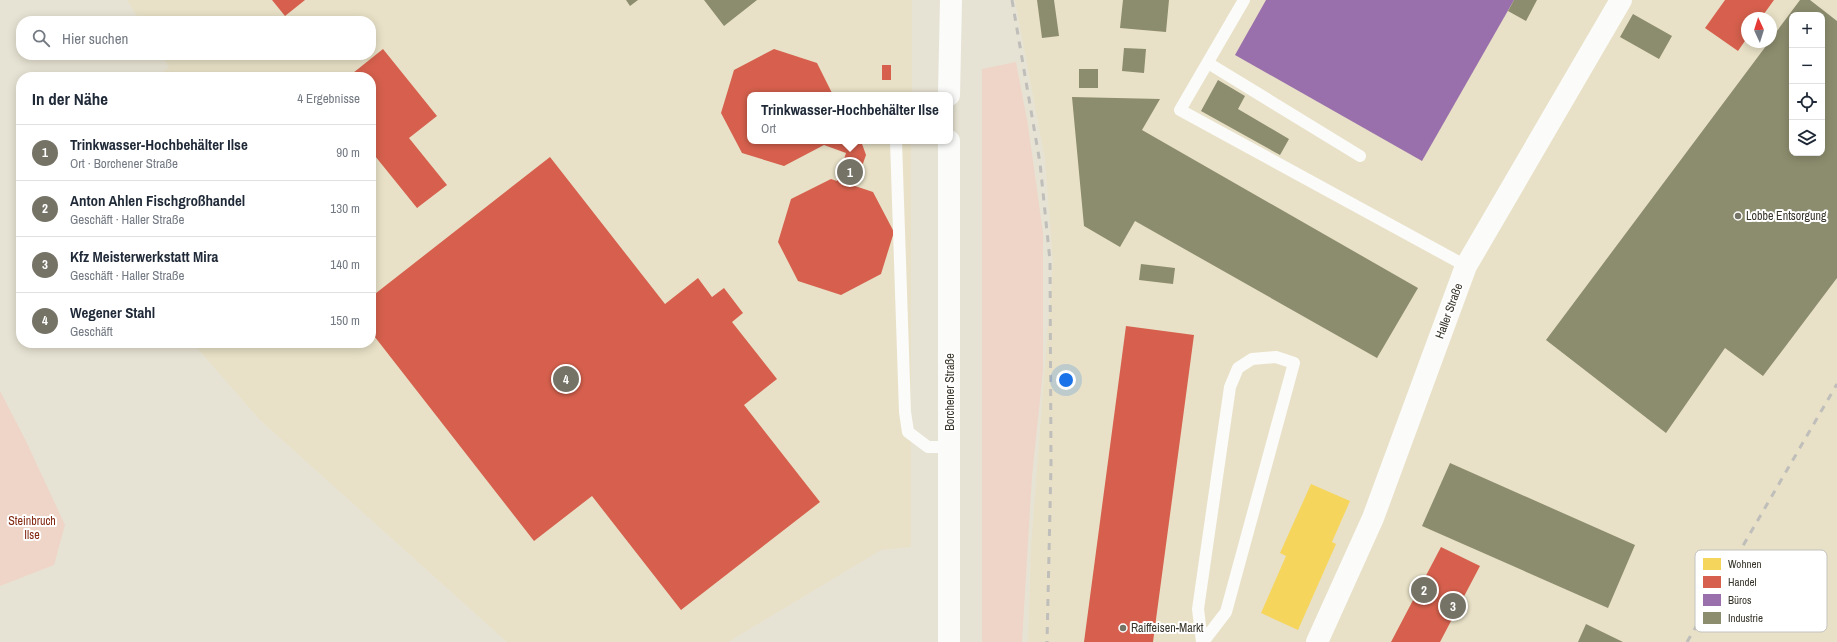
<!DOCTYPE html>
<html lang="de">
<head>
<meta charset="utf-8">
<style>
	:root { --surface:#fff; --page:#f2f2f3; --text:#1f2937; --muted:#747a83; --line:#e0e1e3; --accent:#757266 }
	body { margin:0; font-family:"Archivo Narrow",sans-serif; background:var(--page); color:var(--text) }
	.controls { position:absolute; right:12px; top:12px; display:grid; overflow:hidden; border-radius:8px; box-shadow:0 2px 10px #0003 }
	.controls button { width:36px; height:36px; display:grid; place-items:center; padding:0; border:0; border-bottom:1px solid var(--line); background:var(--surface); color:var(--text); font:20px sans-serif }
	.compass { position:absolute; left:1741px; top:12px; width:36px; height:36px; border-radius:50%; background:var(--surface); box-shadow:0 2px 10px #0003; rotate:356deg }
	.you { position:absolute; left:1066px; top:380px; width:14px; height:14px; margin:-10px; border:3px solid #fff; border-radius:50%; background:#1a73e8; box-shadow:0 0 0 6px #1a73e833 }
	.badge { display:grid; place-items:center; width:26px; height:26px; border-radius:50%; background:var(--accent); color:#fff; font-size:13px; font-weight:700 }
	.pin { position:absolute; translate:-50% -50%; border:2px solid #fff; box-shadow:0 1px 4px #0006 }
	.popup { position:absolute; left:747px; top:92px; width:206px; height:52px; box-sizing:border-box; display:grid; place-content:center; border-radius:8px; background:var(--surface); filter:drop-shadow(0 1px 3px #0005); font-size:13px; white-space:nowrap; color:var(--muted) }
	.popup b { font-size:15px; color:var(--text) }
	.popup::after { content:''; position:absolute; left:50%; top:100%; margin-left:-8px; border:8px solid transparent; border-top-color:var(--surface) }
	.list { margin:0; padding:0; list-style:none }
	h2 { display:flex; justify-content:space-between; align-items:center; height:52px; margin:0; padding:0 16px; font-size:17px }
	h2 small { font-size:13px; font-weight:400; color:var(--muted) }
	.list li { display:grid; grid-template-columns:26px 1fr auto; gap:12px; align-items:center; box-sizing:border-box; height:56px; padding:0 16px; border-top:1px solid var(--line) }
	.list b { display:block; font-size:15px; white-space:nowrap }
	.list p { margin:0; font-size:13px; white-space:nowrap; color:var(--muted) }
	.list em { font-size:13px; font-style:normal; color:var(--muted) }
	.icon { flex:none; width:22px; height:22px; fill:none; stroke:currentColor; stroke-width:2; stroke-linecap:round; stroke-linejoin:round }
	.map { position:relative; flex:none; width:1837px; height:642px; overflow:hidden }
	.search { position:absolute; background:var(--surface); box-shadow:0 2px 10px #0003; left:16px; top:16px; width:360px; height:44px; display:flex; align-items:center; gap:10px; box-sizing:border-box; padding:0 14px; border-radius:16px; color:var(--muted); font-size:15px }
	.panel { position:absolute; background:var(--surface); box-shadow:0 2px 10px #0003; left:16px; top:72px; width:360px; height:276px; border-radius:16px }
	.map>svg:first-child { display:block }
	.built { fill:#e8e1c7; fill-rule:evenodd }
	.green { fill:#eed5c8 }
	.homes { fill:#f6d55c }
	.shops { fill:#d6604d }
	.offices { fill:#9970ab }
	.industry { fill:#8c8c6e; fill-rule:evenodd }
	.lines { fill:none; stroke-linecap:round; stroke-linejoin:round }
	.service { stroke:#fbfbf9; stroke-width:12 }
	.minor { stroke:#fbfbf9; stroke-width:22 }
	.secondary { stroke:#fbfbf9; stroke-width:22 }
	.rail { stroke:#bfbeba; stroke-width:3; stroke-dasharray:7 7; stroke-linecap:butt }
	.poi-dot { fill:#757266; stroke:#fff; stroke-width:1.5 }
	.labels { text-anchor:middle; stroke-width:4; stroke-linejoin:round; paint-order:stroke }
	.poi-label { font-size:12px; fill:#38352a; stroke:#fff; text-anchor:start }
	.street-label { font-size:12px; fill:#38352a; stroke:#fff }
	.park-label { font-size:12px; fill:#832a13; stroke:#fff }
	.key { fill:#fff; stroke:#c3c2bf; stroke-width:1 }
	.key-label { font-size:11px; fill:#38352a }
</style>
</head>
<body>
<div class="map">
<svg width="1837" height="642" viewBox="0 0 1837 642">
	<rect width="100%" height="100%" fill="#e7e3d4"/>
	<path class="built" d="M127,0h785v95h-162v46h161v406l-30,3 -153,92h-221l-248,-223 -66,-76h178v-266h-213l11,-10 -7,-12h209v-34h-231z
		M1015,0h822v642h-809l3,-94 22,-286 -8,-103zM1792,15h30v138h-30zM1747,18h24v24h-24z"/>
	<path class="green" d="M1016,62l12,63 15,108v138l-11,105 -10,166h-40v-573z
		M0,391l25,48 40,86 -11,40 -54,21z"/>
	<path class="homes" d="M1311,484l39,17 -18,41 4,2 -38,86 -37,-17 25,-57 -6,-3z"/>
	<path class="shops" d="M272,0h33l-20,16z
		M1725,0h49l-13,18h-14v20l-9,13 -33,-23z
		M383,49l54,67 -28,22 38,47 -30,23 -46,-57v-74h-23z
		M774,49l43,14 16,32h-83v46h111l5,14 -11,31 18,6 21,40 -13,42 -40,21 -43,-14 -20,-39 13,-43 40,-20 6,2 9,-28 -22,-8 -40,21 -42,-13 -21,-40 13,-43z
		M882,65h9v15h-9z
		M550,157l115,147 33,-26 14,19 12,-9 19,25 -11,9 45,57 -33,26 76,97 -139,108 -89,-114 -58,45 -163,-209v-35z
		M1126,326l68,9 -41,307h-69z
		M1441,547l39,19 -40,76h-49z"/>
	<path class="offices" d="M1266,0h248l-92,161 -187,-106z"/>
	<path class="industry" d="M626,0h12l-8,6z
		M704,0h53l-33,26z
		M1037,0h17l5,36 -17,2z
		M1123,0h46l-3,32 -46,-4z
		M1514,0h23l-11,21 -18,-10z
		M1800,0h10l27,21v257l-74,98 -38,-28 -59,85 -120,-93 223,-298h2v-3zM1792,15h30v138h-30z
		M1633,14l39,22 -13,23 -39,-22z
		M1124,48l22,1 -2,24 -22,-2z
		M1079,69h19v19h-19z
		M1218,80l27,16 -7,13 51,30 -9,16 -79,-44z
		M1072,97l88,2 -18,31 276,158 -41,70 -242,-137 -15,26 -36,-21z
		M1141,264l34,4 -2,16 -34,-4z
		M1450,463l185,82 -27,63 -186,-82z
		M1586,624l37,18h-45z"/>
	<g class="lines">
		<path class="service" d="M1244,0l-64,110 286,156
			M1208,63l152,93
			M896,141l9,271 3,20 20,15h22
			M1202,642l-4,-33 32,-222 8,-19 14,-9 24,-2 18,6 -68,249 -23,30"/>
		<path class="minor" d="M1317,642l56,-124 93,-252 155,-266"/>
		<path class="secondary" d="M949,95l2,-95
			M949,642v-501"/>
		<path class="rail" d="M1012,0l28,163 10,98 1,204 -4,177
			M1687,642l150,-258"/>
	</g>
	<g class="poi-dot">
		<circle cx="1738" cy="216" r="4"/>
		<circle cx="1123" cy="628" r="4"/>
	</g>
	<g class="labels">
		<g class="poi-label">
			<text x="1746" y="220">Lobbe Entsorgung</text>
			<text x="1131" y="632">Raiffeisen-Markt</text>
		</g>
		<g class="street-label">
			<text transform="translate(1449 311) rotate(-70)" y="4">Haller Straße</text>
			<text transform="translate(950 392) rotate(-90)" y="4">Borchener Straße</text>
		</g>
		<g class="park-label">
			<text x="32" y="525">Steinbruch<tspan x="32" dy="14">Ilse</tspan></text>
		</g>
	</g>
	<rect x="1695" y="550" width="132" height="82" rx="6" class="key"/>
	<rect x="1703" y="558" width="18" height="12" fill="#f6d55c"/>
	<rect x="1703" y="576" width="18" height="12" fill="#d6604d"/>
	<rect x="1703" y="594" width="18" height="12" fill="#9970ab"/>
	<rect x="1703" y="612" width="18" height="12" fill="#8c8c6e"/>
	<g class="key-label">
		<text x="1728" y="568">Wohnen</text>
		<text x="1728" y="586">Handel</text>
		<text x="1728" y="604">Büros</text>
		<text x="1728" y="622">Industrie</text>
	</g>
</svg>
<div class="controls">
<button>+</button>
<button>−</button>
<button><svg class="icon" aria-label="locate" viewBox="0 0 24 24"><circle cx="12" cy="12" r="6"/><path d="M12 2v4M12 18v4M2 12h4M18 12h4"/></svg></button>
<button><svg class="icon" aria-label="layers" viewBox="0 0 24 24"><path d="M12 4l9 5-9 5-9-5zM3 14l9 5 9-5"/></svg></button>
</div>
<svg class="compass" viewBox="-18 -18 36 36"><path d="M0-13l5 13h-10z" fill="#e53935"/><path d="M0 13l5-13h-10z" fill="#747a83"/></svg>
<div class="you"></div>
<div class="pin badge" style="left:850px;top:172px">1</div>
<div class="popup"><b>Trinkwasser-Hochbehälter Ilse</b>Ort</div>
<div class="pin badge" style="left:1424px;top:590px">2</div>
<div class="pin badge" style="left:1453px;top:606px">3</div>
<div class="pin badge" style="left:566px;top:379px">4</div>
<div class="search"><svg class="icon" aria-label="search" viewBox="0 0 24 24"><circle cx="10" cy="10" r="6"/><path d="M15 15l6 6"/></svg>Hier suchen</div>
<section class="panel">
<h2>In der Nähe<small>4 Ergebnisse</small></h2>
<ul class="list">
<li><span class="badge">1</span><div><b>Trinkwasser-Hochbehälter Ilse</b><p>Ort · Borchener Straße</p></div><em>90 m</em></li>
<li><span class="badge">2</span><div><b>Anton Ahlen Fischgroßhandel</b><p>Geschäft · Haller Straße</p></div><em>130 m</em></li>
<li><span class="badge">3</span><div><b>Kfz Meisterwerkstatt Mira</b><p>Geschäft · Haller Straße</p></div><em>140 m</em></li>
<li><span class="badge">4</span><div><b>Wegener Stahl</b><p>Geschäft</p></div><em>150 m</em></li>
</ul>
</section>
</div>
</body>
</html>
